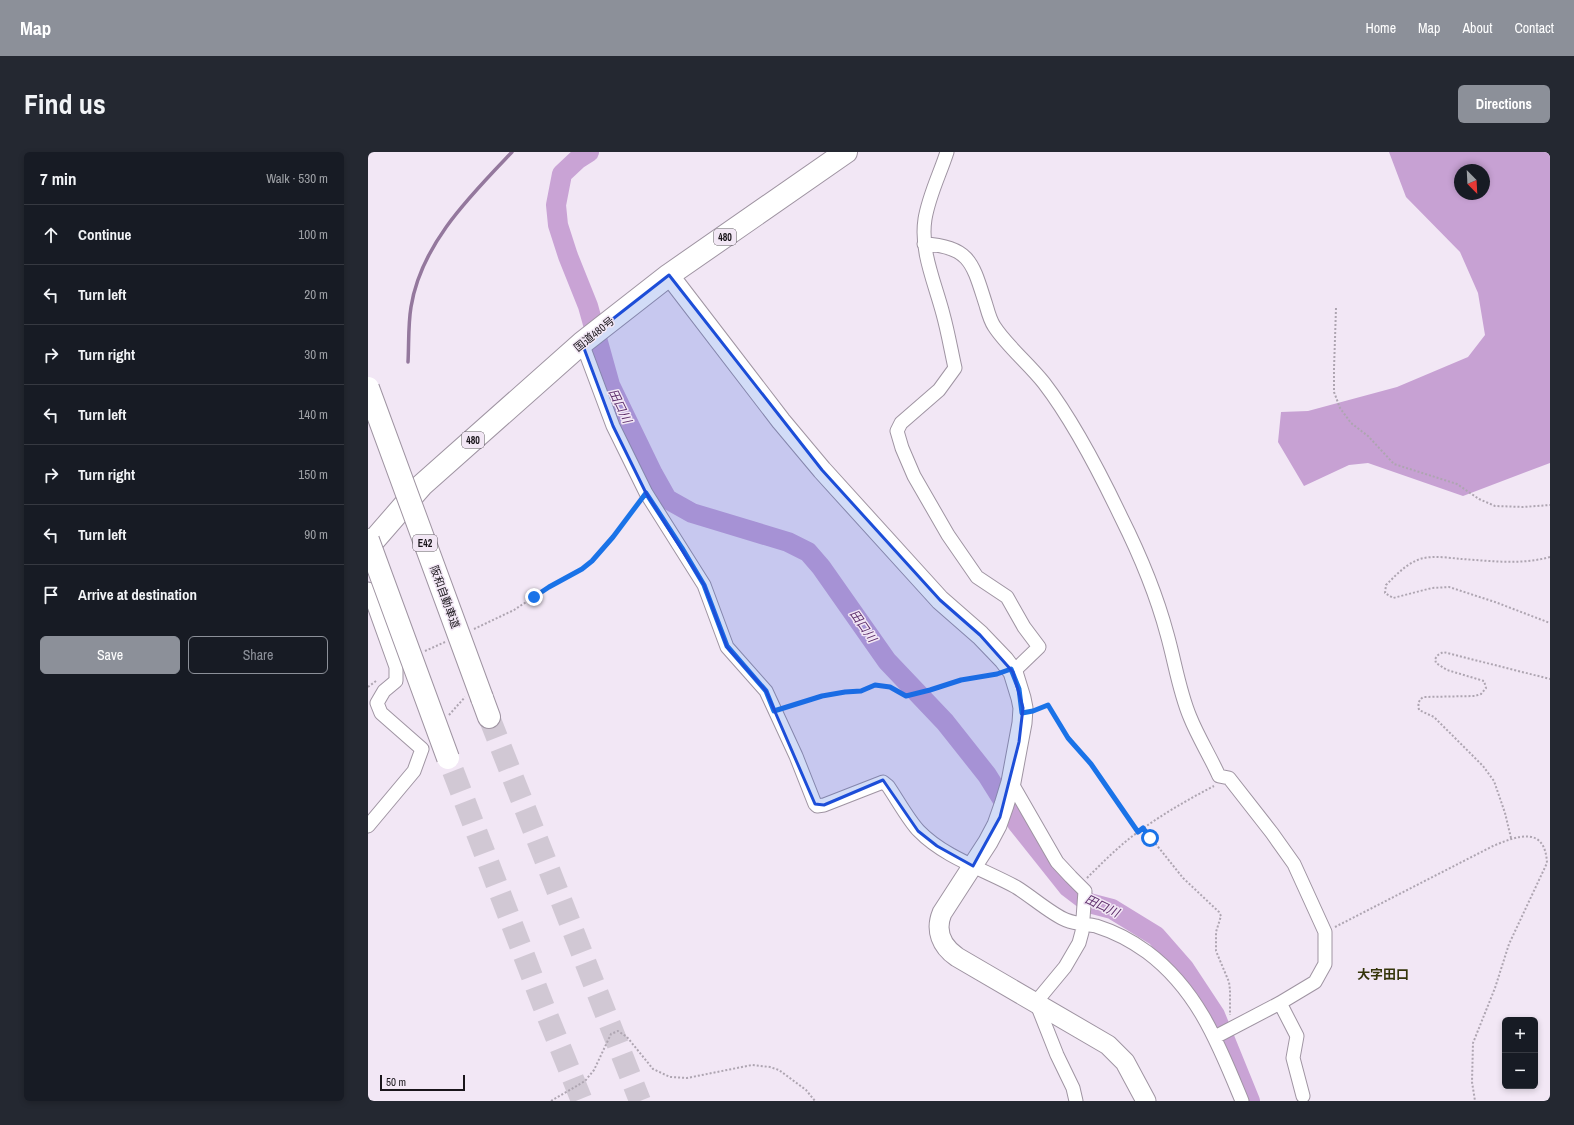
<!DOCTYPE html>
<html lang="en">
<head>
<meta charset="utf-8">
<style>
	:root { --surface:#171b24; --page:#242831; --text:#f1f3f6; --muted:#9ea1a6; --line:#363941; --accent:#8c9099 }
	body { margin:0; font-family:"Archivo Narrow","Noto Sans JP",sans-serif; background:var(--page); color:var(--text) }
	.controls { position:absolute; right:12px; bottom:12px; display:grid; overflow:hidden; border-radius:6px; box-shadow:0 2px 6px #0003 }
	.controls button { width:36px; height:36px; display:grid; place-items:center; padding:0; border:0; border-bottom:1px solid var(--line); background:var(--surface); color:var(--text); font:20px sans-serif }
	.compass { position:absolute; left:1086px; top:12px; width:36px; height:36px; border-radius:50%; background:var(--surface); box-shadow:0 2px 6px #0003; rotate:156deg }
	.scale { position:absolute; left:12px; bottom:10px; width:85px; box-sizing:border-box; padding-left:4px; border:2px solid #19151a; border-top:0; font-size:11px; line-height:14px; white-space:nowrap; color:#19151a; -webkit-text-stroke:3px #f2e7f5; paint-order:stroke }
	.stop { position:absolute; width:12px; height:12px; margin:-9px; border:3px solid #1a73e8; border-radius:50%; background:#fff }
	.stop.end { background:#1a73e8; border-color:#fff; box-shadow:0 1px 4px #0008 }
	.list { margin:0; padding:0; list-style:none }
	h2 { display:flex; justify-content:space-between; align-items:center; height:52px; margin:0; padding:0 16px; font-size:17px }
	h2 small { font-size:13px; font-weight:400; color:var(--muted) }
	.list li { display:grid; grid-template-columns:26px 1fr auto; gap:12px; align-items:center; box-sizing:border-box; height:60px; padding:0 16px; border-top:1px solid var(--line) }
	.list b { display:block; font-size:15px; white-space:nowrap }
	.list em { font-size:13px; font-style:normal; color:var(--muted) }
	.actions { display:flex; gap:8px; padding:12px 16px }
	.actions a { flex:1; padding:9px 0; border:1px solid var(--accent); border-radius:6px; text-align:center; font-size:14px; color:var(--accent) }
	.actions .main { background:var(--accent); color:#fff }
	.icon { flex:none; width:22px; height:22px; fill:none; stroke:currentColor; stroke-width:2; stroke-linecap:round; stroke-linejoin:round }
	.map { position:relative; flex:none; width:1182px; height:949px; overflow:hidden; border-radius:6px }
	header { display:flex; align-items:center; gap:24px; box-sizing:border-box; height:56px; padding:0 20px; background:var(--accent); color:#fff }
	header strong { font-size:19px }
	nav { display:flex; gap:22px; margin-inline-start:auto; font-size:14px }
	.intro { display:flex; align-items:center; justify-content:space-between; box-sizing:border-box; height:96px; padding:0 24px }
	h1 { margin:0; font-size:28px }
	.button { padding:10px 18px; border-radius:6px; background:var(--accent); color:#fff; font-size:14px; font-weight:700 }
	main { display:flex; gap:24px; padding:0 24px }
	aside { flex:1; background:var(--surface); border-radius:6px; box-shadow:0 2px 6px #0003 }
	.map>svg:first-child { display:block }
	.forest { fill:#c7a1d3; fill-rule:evenodd }
	.lines { fill:none; stroke-linecap:round; stroke-linejoin:round }
	.stream { stroke:#94789d; stroke-width:3.5 }
	.river { stroke:#c9a3d5; stroke-width:20 }
	.highway-tunnel { stroke:#d1c8d4; stroke-width:22; stroke-dasharray:22 11; stroke-linecap:butt }
	.street-casing { stroke:#9f94a2; stroke-width:15 }
	.secondary-casing { stroke:#9f94a2; stroke-width:21 }
	.highway-casing { stroke:#9f94a2; stroke-width:24 }
	.path { stroke:#aea5b1; stroke-width:2; stroke-dasharray:2 2; stroke-linecap:butt }
	.street { stroke:#fff; stroke-width:13 }
	.secondary { stroke:#fff; stroke-width:19 }
	.highway { stroke:#fff; stroke-width:22 }
	.highway-bridge-casing { stroke:#9f94a2; stroke-width:24; stroke-linecap:butt }
	.highway-bridge { stroke:#fff; stroke-width:22 }
	.route { stroke:#1a73e8; stroke-width:5 }
	.marked { fill:#1d4ed8; fill-opacity:0.2; stroke:#1d4ed8; stroke-width:3; stroke-linejoin:round }
	.labels { text-anchor:middle; stroke-width:3; stroke-linejoin:round; paint-order:stroke }
	.shield { fill:#f2e7f5; stroke:#5a545c; stroke-width:1 }
	.shield-label { font-size:10px; font-weight:bold; fill:#19151a }
	.street-label { font-size:11px; fill:#19151a; stroke:#f2e7f5 }
	.water-label { font-size:12px; font-style:italic; fill:#5c2d6a; stroke:#f2e7f5 }
	.quarter-label { font-size:13px; font-weight:bold; fill:#35350a; stroke:#f2e7f5 }
</style>
</head>
<body>
<header>
<strong>Map</strong>
<nav><a>Home</a><a>Map</a><a>About</a><a>Contact</a></nav>
</header>
<div class="intro"><h1>Find us</h1><a class="button">Directions</a></div>
<main>
<aside>
<h2>7 min<small>Walk · 530 m</small></h2>
<ul class="list">
<li><svg class="icon" aria-label="ahead" viewBox="0 0 24 24"><path d="M12 20V5M6 11l6-6 6 6"/></svg><div><b>Continue</b></div><em>100 m</em></li>
<li><svg class="icon" aria-label="left" viewBox="0 0 24 24"><path d="M17 20v-9H6M10 6l-5 5 5 5"/></svg><div><b>Turn left</b></div><em>20 m</em></li>
<li><svg class="icon" aria-label="right" viewBox="0 0 24 24"><path d="M7 20v-9h11M14 6l5 5-5 5"/></svg><div><b>Turn right</b></div><em>30 m</em></li>
<li><svg class="icon" aria-label="left" viewBox="0 0 24 24"><path d="M17 20v-9H6M10 6l-5 5 5 5"/></svg><div><b>Turn left</b></div><em>140 m</em></li>
<li><svg class="icon" aria-label="right" viewBox="0 0 24 24"><path d="M7 20v-9h11M14 6l5 5-5 5"/></svg><div><b>Turn right</b></div><em>150 m</em></li>
<li><svg class="icon" aria-label="left" viewBox="0 0 24 24"><path d="M17 20v-9H6M10 6l-5 5 5 5"/></svg><div><b>Turn left</b></div><em>90 m</em></li>
<li><svg class="icon" aria-label="arrive" viewBox="0 0 24 24"><path d="M6 21V4h12l-3 4 3 4H6"/></svg><div><b>Arrive at destination</b></div></li>
</ul>
<div class="actions"><a class="main">Save</a><a>Share</a></div>
</aside>
<div class="map">
<svg width="1182" height="949" viewBox="0 0 1182 949">
	<rect width="100%" height="100%" fill="#f2e7f5"/>
	<path class="forest" d="M1021,0h161v311l-87,33 -95,-33 -19,2 -45,21 -26,-44 3,-30 27,-1 89,-24 71,-30 17,-22 -7,-42 -18,-41 -54,-55zM1092,18h24v24h-24z"/>
	<g class="lines">
		<path class="stream" d="M40,210c1,-18 0,-37 3,-55 10,-63 59,-111 101,-155"/>
		<path class="river" d="M221,0l-11,7 -16,15 -6,31 2,20 10,31 20,50 22,79 43,89 14,25 25,14 96,29 20,10 13,15 66,94 58,61 42,53 30,48 51,64 21,16 23,6 44,27 28,32 31,47 35,86"/>
		<path class="highway-tunnel" d="M121,565l151,384
			M85,619l90,234 39,96"/>
		<g class="street-casing">
			<path id="street" d="M579,0c-7,22 -18,43 -22,67 -5,32 10,64 18,95 5,18 8,36 12,54l-16,22 -38,33 -4,8 5,17 12,28 34,59 29,42 30,20 17,30 15,20 -26,25
				M556,92c47,2 49,21 62,61 2,7 4,15 8,21 12,19 35,38 50,57 30,39 56,90 77,134 19,38 35,76 46,117 8,28 12,57 23,83 8,20 20,39 29,59l10,2 43,55 22,31 31,68v32l-10,18 -35,21 -65,34
				M214,191l31,83 33,67 58,92 23,62 39,44 30,65 19,48 2,2 7,-1 59,-23 5,4c9,13 21,35 31,45 25,26 66,39 97,56 15,9 35,27 50,33 10,4 20,4 30,6 19,6 36,15 51,26 51,38 72,93 95,149
				M0,437l28,78v14l-12,10 -7,12 4,10 41,36 -8,22 -46,55
				M643,630l46,80 14,15 14,14 -3,41 -3,11 -14,24 -29,35 21,53 16,33 3,13
				M912,851l17,33 -4,22 10,38"/>
		</g>
		<g class="secondary-casing">
			<path id="secondary" d="M301,123l112,146 41,49 118,130 40,35 24,25 9,12 8,26 2,10 -1,15 -11,59 -7,23 -7,20 -9,17 -46,71c-7,17 -1,33 15,44l151,88 17,17 21,39"/>
		</g>
		<g class="highway-casing">
			<path id="highway" d="M0,395l54,-62 160,-142 87,-68 177,-123
				M114,546l7,19"/>
		</g>
		<path class="path" d="M968,156l-2,61v23l6,16 11,15 17,13 26,28 63,20 22,15 16,7 28,1 27,-2
			M1182,405c-29,8 -59,4 -88,2 -13,-1 -29,-4 -42,0 -14,5 -24,16 -34,26l-1,8 8,5 39,-10 17,-1 46,15 55,21
			M106,477l40,-19 35,-23 33,-18 10,-8 21,-24 25,-33
			M57,499l20,-9
			M0,535l8,-6
			M417,555l37,-11 23,-4 16,-1 14,-6 15,2 16,9 24,-6 31,-10 36,-6
			M670,557l10,-4 20,33 23,26 47,68
			M81,563l16,-18
			M775,676l40,50 36,34 2,4 -5,16v19l13,31 1,8v25
			M1143,686l-6,-25 -11,-32 -11,-15 -49,-49 -15,-7c-1,-6 -1,-9 4,-13l52,-1 6,-2 5,-6 -2,-7 -37,-11 -11,-7 -1,-4 3,-4 5,-3 107,27
			M719,726c14,-14 28,-28 43,-40 26,-20 55,-37 84,-52
			M967,775l158,-81c24,-10 52,-21 54,17l-38,81 -14,44 -22,55 -1,39 3,19
			M183,949l34,-20 9,-11 17,-36 7,-3 9,6 26,32 17,8 17,1 65,-13 18,2 9,3 27,20 9,11"/>
		<use href="#street" class="street"/>
		<use href="#secondary" class="secondary"/>
		<use href="#highway" class="highway"/>
		<g class="highway-bridge-casing">
			<path id="highway-bridge" d="M0,236l114,310
				M0,388l80,218"/>
		</g>
		<use href="#highway-bridge" class="highway-bridge"/>
	</g>
	<g class="lines">
		<path class="route" d="M166,445l15,-10 33,-18 10,-8 21,-24 33,-44 36,55 22,37 23,61 39,45 8,20 48,-15 23,-4 16,-1 14,-6 15,2 16,9 24,-6 31,-10 36,-6 14,-5 8,20 3,24 11,-2 15,-6 20,33 23,26 47,68 5,-4 7,10"/>
	</g>
	<path class="marked" d="M301,123l153,195 118,130 40,35 33,37 10,36 -4,34 -19,75 -27,49 -36,-20 -19,-15 -35,-51 -59,25 -9,-1 -49,-113 -39,-44 -23,-62 -58,-92 -33,-67 -31,-83z"/>
	<g class="labels">
		<g class="shield">
			<rect x="346" y="77" width="22" height="16" rx="3"/>
			<rect x="94" y="280" width="22" height="16" rx="3"/>
			<rect x="45" y="383" width="24" height="16" rx="3"/>
		</g>
		<g class="shield-label">
			<text x="357" y="89">480</text>
			<text x="105" y="292">480</text>
			<text x="57" y="395">E42</text>
		</g>
		<g class="street-label">
			<text transform="translate(226 182) rotate(-39)" y="4">国道480号</text>
			<text transform="translate(77 445) rotate(70)" y="4">阪和自動車道</text>
		</g>
		<g class="water-label">
			<text transform="translate(252 254) rotate(64)" y="4">田口川</text>
			<text transform="translate(495 474) rotate(55)" y="4">田口川</text>
			<text transform="translate(734 754) rotate(25)" y="4">田口川</text>
		</g>
		<g class="quarter-label">
			<text x="1015" y="827">大字田口</text>
		</g>
	</g>
</svg>
<div class="controls">
<button>+</button>
<button>−</button>
</div>
<svg class="compass" viewBox="-18 -18 36 36"><path d="M0-13l5 13h-10z" fill="#e53935"/><path d="M0 13l5-13h-10z" fill="#9ea1a6"/></svg>
<div class="scale">50 m</div>
<div class="stop" style="left:782px;top:686px"></div>
<div class="stop end" style="left:166px;top:445px"></div>
</div>
</main>
</body>
</html>
